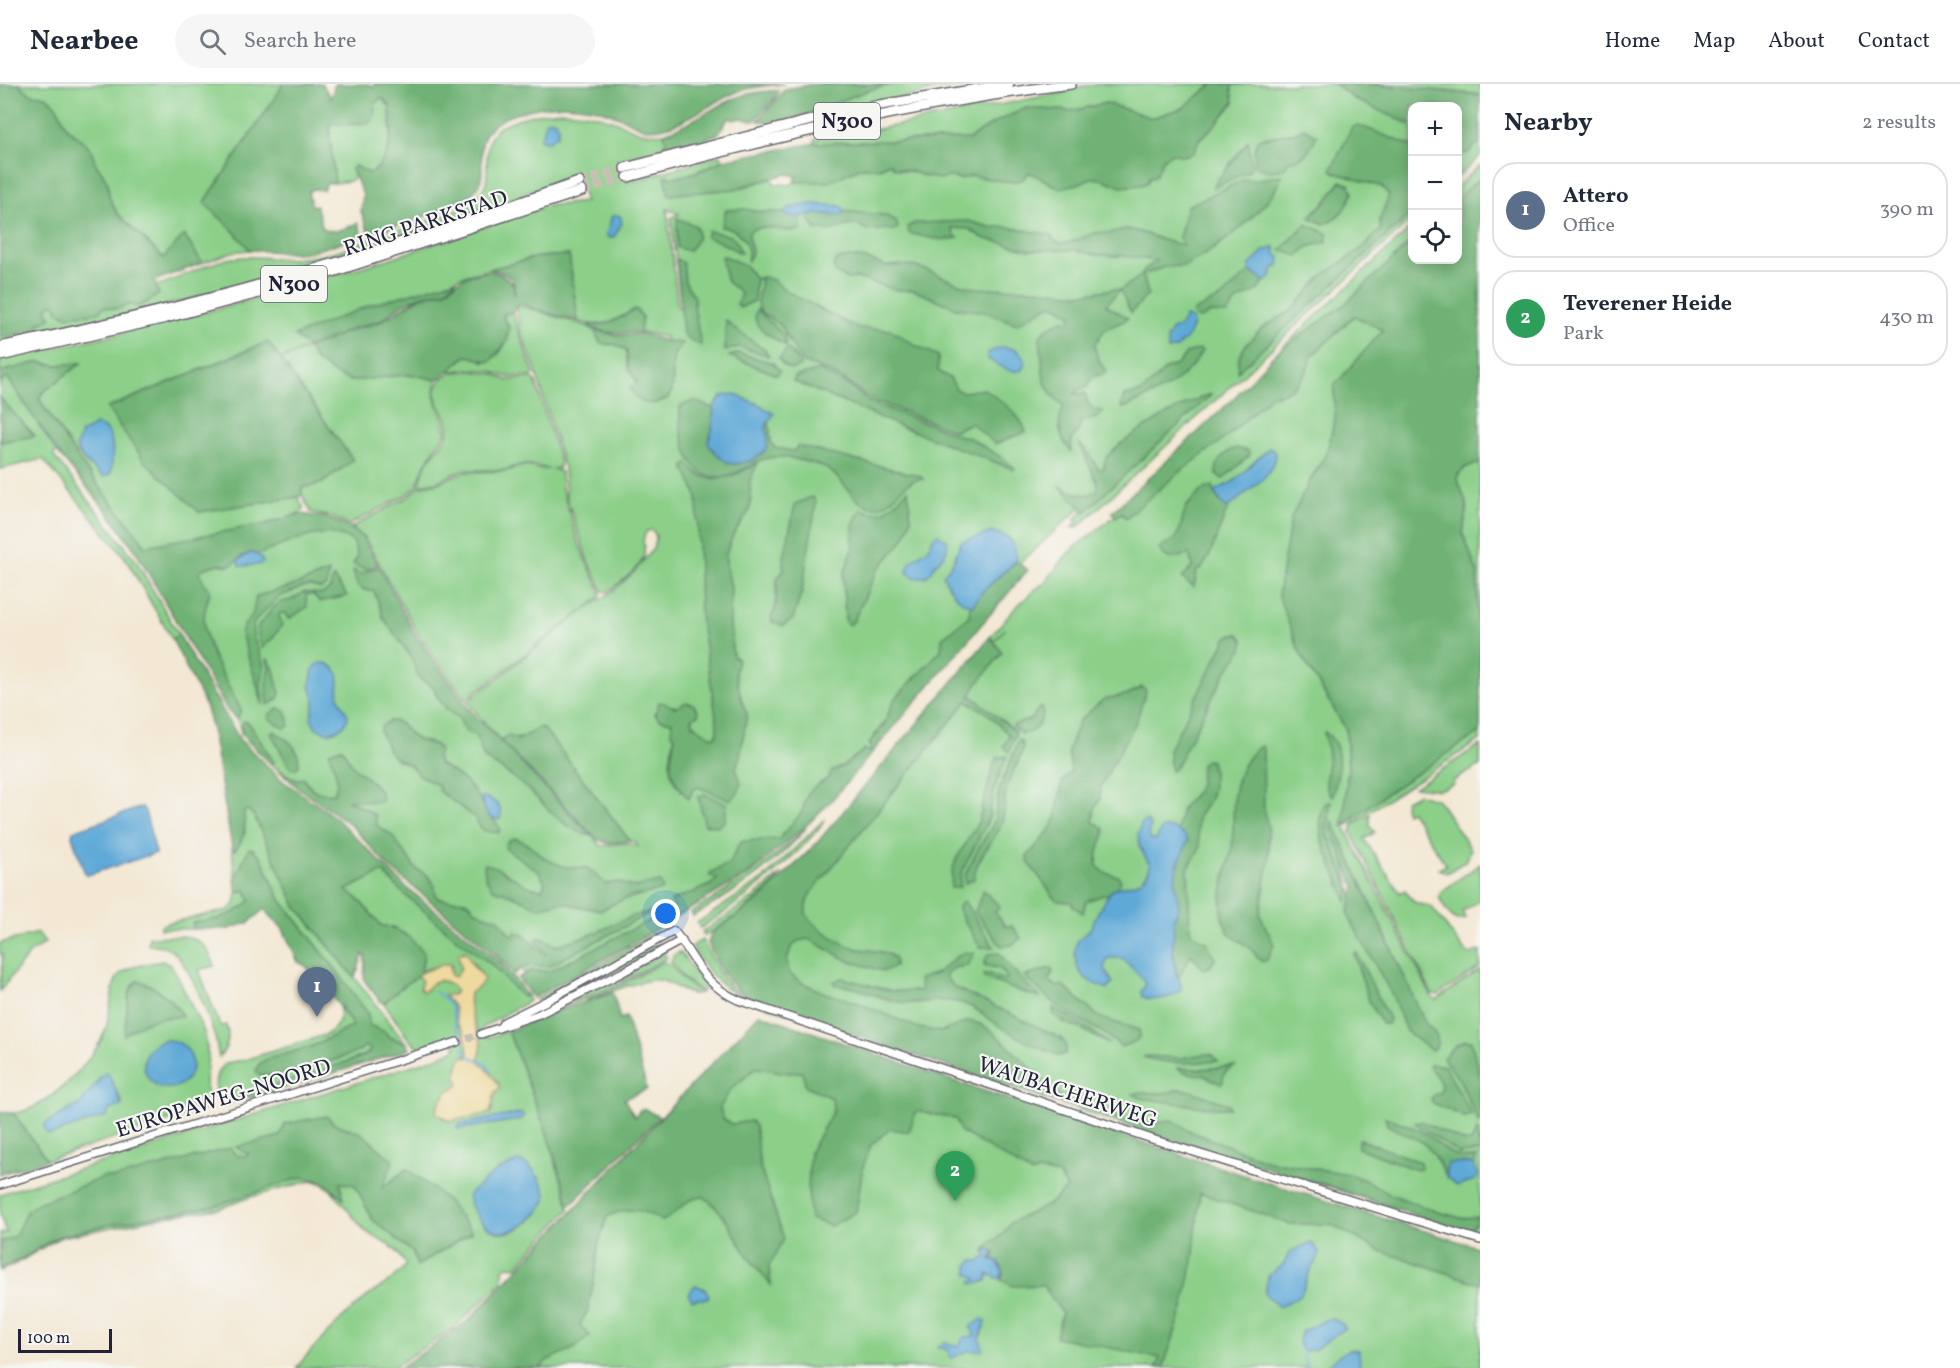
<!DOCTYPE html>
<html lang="en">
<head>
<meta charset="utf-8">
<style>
	:root { --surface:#fff; --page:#f6f6f7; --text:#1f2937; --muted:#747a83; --line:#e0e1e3; --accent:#1f6fb2 }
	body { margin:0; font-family:Vollkorn,serif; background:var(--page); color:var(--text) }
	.controls { position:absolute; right:18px; top:18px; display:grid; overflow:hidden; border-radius:12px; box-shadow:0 3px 15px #0003 }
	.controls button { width:54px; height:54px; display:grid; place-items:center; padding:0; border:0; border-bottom:2px solid var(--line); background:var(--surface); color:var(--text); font:30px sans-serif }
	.scale { position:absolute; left:18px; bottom:15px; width:94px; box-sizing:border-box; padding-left:6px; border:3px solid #22223b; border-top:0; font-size:16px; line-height:21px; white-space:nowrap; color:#22223b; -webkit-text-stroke:4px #f6f6f2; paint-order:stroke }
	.you { position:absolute; left:666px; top:830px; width:21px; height:21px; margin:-15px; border:4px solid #fff; border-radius:50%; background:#1a73e8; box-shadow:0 0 0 9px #1a73e833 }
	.badge { display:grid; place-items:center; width:39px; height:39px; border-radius:50%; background:var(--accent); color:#fff; font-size:20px; font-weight:700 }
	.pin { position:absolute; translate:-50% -50px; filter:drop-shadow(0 2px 3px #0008) }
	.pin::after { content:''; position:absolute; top:32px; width:21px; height:18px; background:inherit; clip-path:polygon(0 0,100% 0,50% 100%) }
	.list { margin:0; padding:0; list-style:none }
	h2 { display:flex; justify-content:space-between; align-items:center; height:78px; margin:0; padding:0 24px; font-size:26px }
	h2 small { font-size:20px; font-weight:400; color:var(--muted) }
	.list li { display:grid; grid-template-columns:39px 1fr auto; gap:18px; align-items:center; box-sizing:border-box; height:96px; margin:0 12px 12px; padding:0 12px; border:2px solid var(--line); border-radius:24px }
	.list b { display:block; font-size:22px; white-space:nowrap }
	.list p { margin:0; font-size:20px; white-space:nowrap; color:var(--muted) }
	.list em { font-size:20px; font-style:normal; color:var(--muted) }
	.icon { flex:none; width:33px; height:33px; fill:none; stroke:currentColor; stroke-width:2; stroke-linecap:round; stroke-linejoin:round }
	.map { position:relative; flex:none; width:1480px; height:1284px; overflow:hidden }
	header { display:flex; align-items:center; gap:36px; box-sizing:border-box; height:84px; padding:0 30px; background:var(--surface); border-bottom:2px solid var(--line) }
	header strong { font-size:28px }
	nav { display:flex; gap:33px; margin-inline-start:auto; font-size:21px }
	.search { width:420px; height:54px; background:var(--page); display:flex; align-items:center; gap:15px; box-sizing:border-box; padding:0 21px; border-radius:33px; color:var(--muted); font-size:22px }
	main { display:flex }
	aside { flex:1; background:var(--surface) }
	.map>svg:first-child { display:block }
	.green { fill:#8bcf89; stroke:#567862; stroke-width:1.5; fill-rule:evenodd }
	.forest { fill:#70b275; stroke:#496a58; stroke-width:1.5 }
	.sand { fill:#eeda9e; stroke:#887e6c; stroke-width:1.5 }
	.water { fill:#5fa9d7; stroke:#406689; stroke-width:1.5 }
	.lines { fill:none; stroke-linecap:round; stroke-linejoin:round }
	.stream { stroke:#5fa9d7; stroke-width:2 }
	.tertiary-tunnel { stroke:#c9c0b5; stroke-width:7; stroke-dasharray:7 3.5; stroke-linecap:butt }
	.trunk-tunnel { stroke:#c9c0b5; stroke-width:9; stroke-dasharray:9 4.5; stroke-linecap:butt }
	.tertiary-casing { stroke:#6b6771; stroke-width:10 }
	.trunk-casing { stroke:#6b6771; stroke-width:12 }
	.tertiary { stroke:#fff; stroke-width:7 }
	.trunk { stroke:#fff; stroke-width:9 }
	.labels { text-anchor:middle; stroke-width:4.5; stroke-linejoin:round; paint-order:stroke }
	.shield { fill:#f6f6f2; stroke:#626272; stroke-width:1.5 }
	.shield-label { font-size:21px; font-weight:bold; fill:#22223b }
	.street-label { font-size:22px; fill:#22223b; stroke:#f6f6f2 }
</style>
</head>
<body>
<header>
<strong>Nearbee</strong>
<div class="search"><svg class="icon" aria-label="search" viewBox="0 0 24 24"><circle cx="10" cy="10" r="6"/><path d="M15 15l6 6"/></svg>Search here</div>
<nav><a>Home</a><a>Map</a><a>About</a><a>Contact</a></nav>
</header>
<main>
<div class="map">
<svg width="1480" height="1284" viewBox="0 0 1480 1284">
	<rect width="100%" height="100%" fill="#f6f6f2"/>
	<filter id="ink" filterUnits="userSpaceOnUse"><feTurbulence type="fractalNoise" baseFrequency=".0167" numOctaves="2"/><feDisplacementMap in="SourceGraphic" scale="12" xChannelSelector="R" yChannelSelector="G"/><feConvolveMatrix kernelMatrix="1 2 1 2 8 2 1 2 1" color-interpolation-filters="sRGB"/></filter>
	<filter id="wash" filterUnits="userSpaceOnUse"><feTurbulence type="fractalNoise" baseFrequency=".008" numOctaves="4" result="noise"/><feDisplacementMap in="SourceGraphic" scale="24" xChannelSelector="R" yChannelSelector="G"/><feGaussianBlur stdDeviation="1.35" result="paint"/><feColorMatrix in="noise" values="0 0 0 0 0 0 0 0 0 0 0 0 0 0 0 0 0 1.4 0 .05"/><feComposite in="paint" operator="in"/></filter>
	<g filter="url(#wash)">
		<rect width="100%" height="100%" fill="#f3e8d4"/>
		<path class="green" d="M18,0h265l-8,14 -70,105 26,25 19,22 -18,2 -30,11 -18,-28 -20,23 -47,-45 -8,-16 -1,-13 -6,-12 -6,-7 -4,-13 -6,-8 -19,-16 -10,-21 -11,-11 -15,-2z
			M893,0h92l-51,5 -17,6 -141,27 45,-13 47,-19z
			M1101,0h112l-30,24 -31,10 -46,-15 -35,8 -45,-3 -30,14 -27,17 -154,4v-4l38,-5 216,-43 1,-3z
			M1247,0h95l70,33v83l-35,38 -140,133 175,-158v6l-334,308 -6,1 5,-5 -2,-4 8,-9 2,1 125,-116 -10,3 -190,174 -123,146 -18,26 3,3 -4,5 -14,7 -36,44 -39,36 -80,65 -155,86 -45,-40 -125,-101 -54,-56 -6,-3 -12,-11 -6,1 -9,-4 -16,-12 3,-1 -34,-33 3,6 -6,-16v-2l-85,-155 172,-44 36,20 11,31 35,61 56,78 140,137 22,-3 14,3 -3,-4 -5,-1 -42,-55 -67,-48 -19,1 -1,2 -34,-39 116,-91 30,-20 21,-19 19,-23 3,-12 -2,-5 -4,-2 -4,2c-6,13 0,12 -2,23 -3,14 -23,25 -33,35l-4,2 -4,-1 -16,-32 -21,-64 -2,-27 -3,-10 -27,-93 -13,-32 -5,-25 5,-2 66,20 7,4 13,15 10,-1 10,7 1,17 9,14 35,10 -7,-55 -25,-5 2,-16 -7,-7c-20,12 -34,21 -57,12l-9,-66 -32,2 -74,19 -160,66 5,5 -27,12 -13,-17 -14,5 -147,61 92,104 99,-15 6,12c-15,17 -129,32 -158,37l-65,-83 -42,-64 3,-6 38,-29 -24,1 -17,-3 -39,10v-13l113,-24 116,-29 159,-47 159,-53 38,-4 -9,-29 -73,30 -28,10 -211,66 -111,30 -153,34v-5c20,-4 33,-9 49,-19l-2,-9 4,-6h5l2,7 8,5 31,-3 7,-6 9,2 19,-5 8,2c10,-5 14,-7 15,-20 26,-7 50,-23 77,-28 24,-4 48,3 72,0 27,-3 54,-15 79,-23 24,-8 51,-14 73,-25 10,-6 23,-12 28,-23 4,-7 3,-14 3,-22 -2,-34 10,-40 41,-49 29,-8 56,-6 84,4 20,8 29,16 52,13l2,8 -4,6 -40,13 7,22 92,-27 2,5c-18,8 -34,16 -54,18l-1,-3 -3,1 7,19c21,-6 42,-3 63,-6 13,-2 23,-8 37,-10l3,5 16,1 3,-3 35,-1 33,-14 18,1 11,-6 7,8 17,2 252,-17c8,-3 18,-7 26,-11 16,-10 28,-27 41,-41l-3,-18zM667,125l12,5 -8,4 10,88 -3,1zM108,349l4,8 -3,34 -6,2 -20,-17 -6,-10zM663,619l4,3 13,1 14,9 -2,5 9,11 -24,54c-11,-17 -7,-31 -2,-50l-3,-3v-11l-8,-2z
			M1368,0h112v11l-4,-1z
			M381,14l9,9c0,25 5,48 -18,66l-20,-4 2,8 -4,4 -15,2 -5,-44v-17c16,3 29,4 44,-4v-11l4,-8z
			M1480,58v14l-22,21v-27l17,-5z
			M1480,81v13l-22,20v-12z
			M1412,143v14l-67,63 -70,50z
			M1356,220l28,26 -50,56 1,33 -9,36 -14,22 -12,176 46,76 2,39 -5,59 21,-22 23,-12 93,-61v8l-134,86 1,6 85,165 4,3 44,-30v265l-280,-88 -444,-151 89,-174 93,-116 67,-77 -11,12 -4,-4c16,-19 31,-37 51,-52l1,1 28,-35 56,-44zM1342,757l60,131 1,4 -46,-57 -16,-72z
			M513,228c5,21 14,41 21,62l-2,2 -24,1 -17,-6 -24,-2 -21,3c8,-4 12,-11 21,-16l12,2 5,4c20,-6 23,-20 24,-38l-4,-5v-5z
			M308,264l7,12 23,16 13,5 52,-6 17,1 17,4c-10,22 10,32 9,53l-20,29 -10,25 -10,8 -57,30 -17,-8 -21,-5 -9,-17v-7l20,-5 31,-23 -72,-100z
			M471,287l23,3 13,6 25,-2 3,2 25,82 -1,6 -5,1 7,3 1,16 16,53 7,18 16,33v3l-3,4 -133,101 -47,-66 -52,-94 -14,-13 56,-30 11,-10 19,-4 26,-11 42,-1 20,-6 12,4h11c-16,-3 -25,-9 -42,1h-45l-26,12 -17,3c3,-7 4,-15 8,-22 5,-11 19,-19 21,-31 3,-17 -20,-32 -10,-48 7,-13 21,-12 33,-13z
			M7,293l50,75 -4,3 82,104 44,76 -7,4 -48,-83 -81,-97 -43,10v-27l34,-7 -34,-37v-15z
			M1480,380v161l-3,-6v-47l-14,-38 4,-29 -10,-27c6,-11 11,-13 23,-14z
			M1480,661v20l-27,16 1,3 -15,6 -24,-3z
			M1418,710l20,6 33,49 -4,11 -20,13 -8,-4 7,-4 -35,-54 -5,2 -2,-6 1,-7z
			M248,726l6,6 42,90 59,72 51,65 -17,-6 -4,-5 -16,-7 -1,-11 -31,-43 -57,-72 -19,-42 -12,-8 -14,30 -3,-31 3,2 10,-18 -1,-21z
			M1370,730v12l5,6 -11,7 36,54 5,-3c9,14 10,14 26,16l33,44 5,4 11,-3v16l-42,28 -6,-1 -81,-162 2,-8z
			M825,735c-4,9 -15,19 -23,28 -31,31 -65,58 -102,81l-3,-5 66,-44z
			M806,744c-30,37 -72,65 -113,88l-2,-3c41,-25 80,-52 115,-85z
			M1480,780v36l-18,12 4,7 -9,1c-9,-4 -14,-14 -18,-23l2,-5z
			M383,788l21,22 53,45 34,25 31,33 5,-1 2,5 -46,26 -2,5 6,6 21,-7 43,113 3,14 13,37 2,14 -53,58 -8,-1 -5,3v12l-49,47 -62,40h-96c20,-24 42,-47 66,-67 16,-14 31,-19 44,-36l-11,-16 -30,-18 -32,-39 -10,-8 -8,-3 -9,1 -55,15 -33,12 -43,6 -113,22c-22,10 -39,26 -62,34v-37l6,-2 -6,-17v-21l436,-136 18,-8 2,-5 -5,-7 -10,2 -24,7 -4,-5 -3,-1 -26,-38 18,-16 16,-11 3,3 1,5 4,6c8,-13 22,-11 30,1l-3,4 -8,1 9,11 3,17 7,8 5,24 -2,2 -3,-3 -5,7 -3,15 3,4 -1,5 -11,5 -9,14 3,12 9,4 40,-8 2,-4v-8l7,-17 -20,-23c0,-7 4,-12 2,-19 -5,-17 -14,-30 -11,-49l12,-10 1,-7 -12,-15 -12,-1 2,8 -6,9 -4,-2v-10l-7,-1 -23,7 3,-18c-11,-13 -24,-26 -42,-27l-26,-29 -11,-7zM516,1078l29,41c-4,4 -7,10 -12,15 -30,27 -45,14 -64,-15l26,-31z
			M781,790c-14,22 -53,48 -77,62l-2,-4 48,-32z
			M246,805l4,12c-18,16 -34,19 -57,22v6h-33v-3l8,-3 60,-13 7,-6 2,-11z
			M38,849l7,10 -16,11 -29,37c0,-14 4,-24 2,-37h-2v-11z
			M652,851l2,4 -113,62 -5,-1z
			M183,852c19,3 26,13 32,30l-16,4 21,56 6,-1c4,12 2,23 -7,32 -2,-6 -2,-15 -5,-22 -6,-22 -25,-71 -43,-85 -7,-5 -14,-5 -23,-5l1,-8z
			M702,856l21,38 9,10 11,8 -2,1c-23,-12 -38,-28 -49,-51z
			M658,859l4,7 -122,59 1,-2z
			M680,868l24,32v4l-2,4 -19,-14 -12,-17 2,-5z
			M664,869l3,5 -63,33 -56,22z
			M163,877l8,4 6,10 28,59 3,23 -3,25 4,26 -162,52 -34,-47c33,-1 84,-55 93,-85 4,-13 5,-45 13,-53 11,-10 30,-11 44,-14zM137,897c16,2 39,21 45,35 -25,2 -35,3 -57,18zM101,992l10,4 11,22 -2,4 -11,4 -2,6 -59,18v-12l32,-18 7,-7z
			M663,878l8,3 11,14 18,14c-15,5 -28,-13 -43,-13 -18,-1 -54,16 -72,21l26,-11z
			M339,921l14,21 -40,20 -21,6 -23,24 27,-6 61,-18 9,-6 5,4 -4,4 -44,17 -84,26 -2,2 2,1 -16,5c-14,-19 -9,-45 18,-44l84,-26c13,-7 17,-15 14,-30z
			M759,930l197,68 296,96 228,70v120h-1081l28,-18 42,-30z"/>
		<path class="forest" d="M0,0h18l13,10 15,2 11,11 10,21 19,16 6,8 4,13 6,7 6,12 1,13 8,16 46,45 21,-23 18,28 -48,18 5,13 -11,8 -12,5 -5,-3 -14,5 -13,-2 -7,6 -31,3 -8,-5 -2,-7 -3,-1 -6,5v5l4,3 -5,5 -7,2 -5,6 -34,9z
			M283,0h39l9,14 4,-14h33l6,3v-3h410c-16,2 -32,2 -47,8 -28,11 -59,39 -91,37 -10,-4 -20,-9 -29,-13 -33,-14 -65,-14 -99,-3 -13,4 -26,10 -33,22 -9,17 3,38 -8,53 -13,19 -85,40 -108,46l-8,-23 2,-16 -11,-26 3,-3 13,7h4l5,-4 10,-16 5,-20 -2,-26 -2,-4 -7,-5 -5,4 -2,16 -5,5 -26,2 -13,-2v16l5,44h-8l-4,7 -10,-1 -5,3 4,14 4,-1 7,23c11,7 24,-1 35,-5l5,13 -53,16 -12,1 -48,-3 -19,-22 -27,-25 71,-105z
			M814,0h79c-9,2 -18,4 -27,7 -30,11 -76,35 -108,30l27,-32z
			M1213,0h37l-19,1 3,17 -19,23 -17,15 -2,9 -3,4 -10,3 -11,-3 -8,5 -9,18 -6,1 -1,5 -6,3 -21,2 -19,-8 -11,-1 -13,6 -19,4 -30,-16 -6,7 -6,2h-16l-29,-5 -11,3 -11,-2 -11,2 -15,-3 -14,-5 -16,-3 -4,-5 -12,5 -16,-1 -34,15h-34l3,-6 -11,-2 -51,15 -66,6 -4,-19 3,-1 1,3 7,-2 3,1 21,-6 23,-11 92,-17 154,-4 27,-17 30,-14 45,3 35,-8 46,15 31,-10z
			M1335,0h33l112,11v47l-14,12 -8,-4v-44h-46v19l-56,-25z
			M779,6l-4,8 -21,23 -14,-3 -6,2 -5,-2 -12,17 -6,1 -8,6 -22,1 -19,4 4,-6 -2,-8c27,-9 50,-27 77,-37 13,-4 25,-5 38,-6z
			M1358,41l54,21v67l-175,159 2,-15 6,-11 17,-18 30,-18 30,-34 43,-30 15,-16v-11l9,-24 -7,-8 -46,-14 -5,-3 21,-43z
			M1303,44l14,7c-10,20 -8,20 -29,27l-4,7 -14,2 -14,-4 -2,-16 4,-12 38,-7z
			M1248,57l4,24 -3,6 -36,17 3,-6z
			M1282,91c-9,29 -53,63 -77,80 -7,5 -14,5 -20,11l-20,1 -22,8 5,19 -17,19 -11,-23 -14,15 22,13 -4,3 -19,8 -11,16 4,14 8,13 -14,6 -5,9 -10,3 -2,4 10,-1c2,11 6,18 18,18l-7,7 -16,4v6l-8,11 -1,12c-12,-13 -15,-29 -7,-45 -25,-20 -20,-31 -23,-59 0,-5 -3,-10 1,-14 4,-5 14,-9 20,-13l7,2 3,-7 -17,-10h-6l-32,19 -32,-12 -29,-4 -43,-18h-16l-40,-12 -10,1 -11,-6 -3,-7 2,-5 7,-3 14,-1 14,3 15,6 17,-1 11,1 14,4 32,14 17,4 59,1 45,5 34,-5 6,1 22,-15 2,-5 12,-9 -22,-4 -37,-2 -23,-5h-44l-47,-12 -14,-9 -17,-1 2,7 4,3c-17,4 -32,-1 -49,-5l-2,-6 8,-4 53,-2 22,6h19l42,8c6,19 32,0 45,-2 5,-1 9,0 14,0 6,-2 12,-4 18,-4 19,3 36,14 55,16l-4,-7 8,-32 58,-27 8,1z
			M1480,94v286c-12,1 -18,3 -23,14l10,27 -4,29 14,38v47l3,6v107l-93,61 -44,32 5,-57 -2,-39 -46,-76 -22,-58 13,-77 21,-41 14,-22 9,-36 -1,-33 49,-56 -29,-14 -42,40 -7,19 -11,12 -10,6 -13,3 -42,39 -53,40 -50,43 -5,-5 -5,4 -4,-5 119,-111 44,-47 70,-50 67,-63v19h46v-62z
			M1341,97l8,3 4,9c-6,15 -14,25 -29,31l-15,-7 18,-17z
			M745,125c12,4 22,3 34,3 7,0 14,5 23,4l-1,14c-18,4 -35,-8 -51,1 -5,12 9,18 -3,31 5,-18 -9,-35 -26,-35l5,-17z
			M844,127l40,4 12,5 2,8 -5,2c-8,-2 -16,1 -24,0 -5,-1 -9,-5 -14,-5 -16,0 -20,9 -39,4l-9,-13 10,-2 25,1z
			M677,134l19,8c4,12 1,16 -8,25l-11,-4z
			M1306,140l22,10 -2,4 1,4 -19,5 -10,9 -17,-6z
			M708,147c20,5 26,0 33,22l-25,-13 -10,-3z
			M569,171l9,66 -24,-6 -33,-11 -4,1 -4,7 -9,2 -1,4 6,9 -2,15 -17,20 -23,-6c-8,4 -11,9 -17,14 -5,4 -9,5 -13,10l-17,-4 -17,-1 -51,6 -14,-5 -23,-16 -7,-12 43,-18 29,-8 41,-25 25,-6 18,-14 26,-6 10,3 12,8 3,13 -2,-16 -12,-7 -11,-3 47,-12z
			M724,172l22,10 10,14 -2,21 -14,7 -3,-4 4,-9 -3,-5 -11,-8 -6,-25z
			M677,175l6,4 2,19 10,16 -1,8 7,39 -12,-5 -6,-7z
			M1250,187l15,10 -7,9 -23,12 -8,12 -16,-1 -11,6 -4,-1 -4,-6 30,-15z
			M763,193l10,3 15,12 61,32 12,4 30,2 24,15 23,11v15l13,8 5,10 7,3 21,-3c15,10 37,25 42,43l-31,12 -24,-21 -17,8 -87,-34 -23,-17 -15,-8 -27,-10 -22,-37 -19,-13 -4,-9 4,-24h-5z
			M457,196l-11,10 -25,6 -17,8 -25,17 -28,8 -27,13 -16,5 -14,-11 76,-31z
			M635,225l7,7 -2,16c-19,0 -34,4 -52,-7 20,1 30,-6 47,-16z
			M757,225l27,27 2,10c-13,-9 -38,-19 -29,-37z
			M726,236l8,8 32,23 3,5 -30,-9 -14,4z
			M594,246l22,5 26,-1 24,7 17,2c-2,4 -7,7 -9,12 -5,16 4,28 -6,43 -16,9 -29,8 -38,-9l7,-7 -9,-14 -1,-17 -10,-6 -17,-2z
			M268,258l85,118 -31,23 -20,5v7l-4,2 -99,15 -54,-50 -38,-54z
			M787,265l3,1 11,15c-9,7 -16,4 -22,-6z
			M1200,265l2,2c-18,33 -46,42 -78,57l-3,-1 4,-11 17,-4 25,-24 10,-3 10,-12z
			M739,269l34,10 7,8 -3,4 -48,-19z
			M39,278l17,3 25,-2 -39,30 -3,6 42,64 65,83 119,-22 35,-10 25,3 26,11 11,9 16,28c-13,6 -13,5 -25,-1l4,-7 -3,-14 -5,-4 -19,-6 -16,2 -19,5 -35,14 -10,-1 -8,3 -9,8 -6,2 -8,-2 -17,5 -3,5 11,18c-3,10 -7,21 -6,32 2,27 25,61 37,86l-4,10 -9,-9 -93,-161 -28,-39 -50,-59 -50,-75 -7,6v-11z
			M819,286l29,15 20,16 92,35 8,1 33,20 14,11 -3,2 -4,-3 -106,-40 -109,-46 2,-4z
			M1212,310l-127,118 -26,-27c11,6 27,15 38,5l1,-6 -18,-39 7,5 11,19 6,-1c0,-4 1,-9 4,-12 17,-20 79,-55 104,-62z
			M0,314l35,38 -35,6z
			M694,317l21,8 -5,37 12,12 6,5 38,-30v-7l3,-5 2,21 4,6 19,3 4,-5 122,30 3,3c-23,0 -28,29 -50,28 -21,0 -30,-34 -52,-41 -14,-4 -31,-10 -45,-9 -16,0 -29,11 -43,17 -44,17 -54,-37 -53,-68z
			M1236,364l12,3 2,4 -27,24 -7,-5c0,-14 8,-21 20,-26z
			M688,379c17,27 47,13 69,1l-7,17 1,22 -2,8 -16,24 -7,19v12l5,20 -1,37 3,33 5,3 -3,14 7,28 5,13 -7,42 -4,12 5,15 -3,10 -8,7 -32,-13 -5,3 -4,9c-22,-23 -21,-33 -14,-62l-4,-4 1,-11 -13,-3 -4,-5 4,-12c13,1 12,10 27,0l7,2 5,7v4l-6,3 1,6c7,6 12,9 20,13l4,-2v-12l-17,-108 -3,-119 -13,-29z
			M1213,402c1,8 8,18 15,22 -9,19 -14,45 -27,61l-4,1 -3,17 -12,-9 11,-12 -4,-12c-15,3 -19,10 -30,-5l15,-10 5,-7 7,-25 16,-17z
			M908,406l3,29 -5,15 -5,9 -23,26 -24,51 -3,4h-4l-2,-6 -2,-42 10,-28v-24l8,-15c25,11 31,-5 47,-19z
			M811,413l3,1 2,5 -14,88 -9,28 -10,7 -11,-4 -1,-5 4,-6 2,-32 7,-10 -1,-6 12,-59z
			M1016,478l12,8 -197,231 -25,25 -60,49 -101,61 -112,62 -15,-20 12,-7h20l124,-63 -3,-7 39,-16 8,-7 -8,-2v-3l20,-10 9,-19 5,-3 35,-2 23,-27 5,-17 5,-6 16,-11 4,-7 11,-5 22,-17 4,3 3,-4 -3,-4 15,-19 10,-25 47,-50 1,-12 27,-22 1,-11h3l11,-15z
			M379,483l37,69 51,71 125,129c-25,-4 -44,-27 -61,-44 -15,-13 -30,-24 -47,-34l-8,-23 -10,-3 -8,-15 -9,-5 -12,-15 -3,-9 -15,-10 -8,-21 -29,-41c1,-5 -6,-18 -8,-25 -14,1 -19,-7 -21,-21l7,4z
			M329,488l-3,14 -4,3 -12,-3 -7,1 -24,10 -20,19 -6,9v10l11,32 -3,17 2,21 -22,-72 3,-7 9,-12 3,-18 34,-9z
			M333,493l14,19 -28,6c-3,-6 -6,-9 -13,-7l1,12 -18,12 -4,-6h-5l-1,3 3,9 -9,13 -11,10 -4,-13v-9l16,-19 7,-5 10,-2 13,-8 19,2 7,-5z
			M1236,550h3l5,7 -2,8 -16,23 -52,98 -3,1 -2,-21 58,-113z
			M179,551l61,105 43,41 53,37 71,70 92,73 12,13 16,22 -5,1 -31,-33 -34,-25 -53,-45 -21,-22 -37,18 10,7 26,29c18,1 31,14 42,27l-3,18 -3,5 -16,11 -18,16 -4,-2 -16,-21 1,-23 -2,-3 -8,24 -59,-72 -42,-90 -6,-6 -4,1c1,15 2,27 -9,39l-3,-2 -20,-118 -7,-25 -33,-66z
			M990,553l12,15c-10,16 -25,28 -32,45h3l42,34v5l-6,16 -6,-6 7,-10 -23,-23 -20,-12 -151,186c-5,7 -12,16 -10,26 4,12 37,32 49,35 13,4 30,0 40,11v6l-4,4 -8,2 -34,-10 -40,-22 -11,2 -7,7 -4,12 2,13 12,9 21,10 34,10 63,26 22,4 28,-11 11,3 13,8 72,68 78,24 29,-4 20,12 76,29 81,13 18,7 23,13 45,17 26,7 16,-1 -2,7 -7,9 -142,-48 -159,-46 -404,-134c-32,-15 -42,-31 -55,-62l3,-9 48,-34 57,-56z
			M267,575c10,8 7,22 13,34l-2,6 -10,6 -2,-21 3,-17z
			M1142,603l4,4 -10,31 -35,64 -1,13 -5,9 -2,14c16,6 13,11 7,23 -3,7 -3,15 -3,21l8,7 13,3 3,5 -3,6 -5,2 -3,4 -24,8 -3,12 -9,-6 -3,-5 -13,-1 -5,-5 -24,-33 -2,-6 21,-25 8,-14 6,-36 9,-11 -3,-20 11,-30 25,-22 25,-5z
			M1040,623l3,5c-2,12 -9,21 -22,22l-8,-9 18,-6z
			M279,624c8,3 11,10 10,18l-5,2 -15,-9 1,-5z
			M244,637l5,2 25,39 -3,2 -28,-28c-3,-6 -3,-10 1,-15z
			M389,637c17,-1 15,12 28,18 6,3 13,4 19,6l4,5 -3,6 2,8c23,12 39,26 48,50l4,2 9,12 -1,5 -14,-2 -5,-4 -5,-9 -36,-27 -1,-6 -18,-9 -10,-11 -12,-5 -9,-8 -9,-21 2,-5z
			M540,643l5,3 85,111 -23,2 -10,-4 -96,-98 7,-6 10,5z
			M274,647c14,9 26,16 25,35l-4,3 -5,-1 -19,-35z
			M1324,648c22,12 14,46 8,65 -11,-11 -4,-26 -4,-39 0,-8 -3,-17 -4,-26z
			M1019,656l4,3c0,15 -10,26 -15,40 -5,13 -2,29 -7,42 -8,19 -26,33 -27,54l-9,4v-8l14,-28 15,-24 5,-33z
			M1262,662l1,2 1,63 4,16 1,33 -9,55 14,29 -7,16 -5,2c-5,-4 -8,-10 -12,-14 -8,-8 -20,-9 -24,-20 -11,-34 1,-50 6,-81 4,-33 -5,-58 16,-89 5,-6 7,-10 14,-12z
			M342,664c4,6 8,15 13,20 10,10 27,17 27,33l-4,1 -30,-2 27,15 1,9 7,6 7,3 26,36 11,6 6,7 4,16c10,3 19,1 28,3 5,1 7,6 11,9 6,5 14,7 22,8l10,14 6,4 1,-4c13,2 19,15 30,23l1,-2 -9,-10v-5h5l15,8c13,-6 27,-8 40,-14 22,-9 33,-17 57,-21l-105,55h-20l-9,3 -5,5 -18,-18 -108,-89 -39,-43 -53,-37 -21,-19 20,12 8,-2c4,13 17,17 30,15 7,-13 -1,-28 -5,-41z
			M1007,672l-13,33 -5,29 -28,56 -1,13 -9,1 1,-16 4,-13 22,-36 16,-60 3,-5z
			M1206,676l5,1 2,11v15l-3,12 -11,16 -2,11 3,22 -12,20 2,63 4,4 13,7 8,17 -5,8 -7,2 -12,-15 -13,25 -5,-29 1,-31 5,-12 -3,-11 -1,-19 4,-16 9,-20 -11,-10 5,-23 15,-17 3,-7 1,-20z
			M704,710l23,10 -2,16 -6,6 -14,-1 -7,-28z
			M1331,718l-4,29 23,56 -3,14 -25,-60 -2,-22 2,-10 4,-6z
			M1332,736l94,204c7,7 16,14 9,24l-4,2 -25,-19 -13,-34 -42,-76 -3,-7 7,-27 -23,-56z
			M515,754l9,4 24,18 17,7 23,1 18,16 10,-2 19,5 25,-5 3,8 -39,9 -22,11 -23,-3 -13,-4h-9l-18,5 -27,-13 -19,-6 -7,-10 -2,-12 1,-3c21,3 36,25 57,25l3,-6 -6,-11 -34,-24 2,-6z
			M249,764l4,1 8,8 19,42 57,72 31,43 1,11 16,7 4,5 17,6 4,6 -143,45 -28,6 -2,-1 2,-2 117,-38 11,-5 4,-4 -5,-4c-4,2 -7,5 -12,7 -25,10 -69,24 -96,22l-2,-5 4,-7 7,-4 46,-13 40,-20 -13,-20 -24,-28 -10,-12 -8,-4 -15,-33 -19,-20 -14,13 -21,7h-36l-1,-6c23,-3 40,-6 58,-22l-4,-11 -9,3 -2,-14z
			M983,806l17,17 -5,5 11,14h6l9,12 -9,7 -11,1 -26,-34z
			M964,817l30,46h-14l-21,-35 -1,-5z
			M965,868l9,1 -7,13 -13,2 -8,6 1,5 7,8 107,51 5,6v9l-6,3c-21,-8 -43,-18 -62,-31 -10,-7 -20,-16 -31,-20 -23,-10 -46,1 -69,-3 -22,-5 -40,-16 -63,-17l-2,-3 9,-4 51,13h28l-2,-12 18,-6 19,-16z
			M1356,868l33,67 -2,5h-5l-12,-20 -16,-50z
			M999,869l21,25 20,19c-6,0 -46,-15 -55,-19l-2,-3 6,-1 14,6 4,-2 -6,-9 -17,-4 4,-11z
			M1051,884l2,5 -5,8 10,6 4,-2 37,32 40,13 1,6 -5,6 -13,5 -25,-18 -26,-14 -18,-12 -29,-27c6,0 19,-6 27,-8z
			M137,897c14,1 41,22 45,36 -23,-1 -39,4 -58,18l5,-42 3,-6z
			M613,909l7,26 6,-2 21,72 -23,10 11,18 5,-7 5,-1 14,8 -91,90c-2,-22 -13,-42 -17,-63l-43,-113 47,-19z
			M1053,924l41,24 15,12 -26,-14 -19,-8 -11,-8z
			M759,930l197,68 296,96 228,70v36l-102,-34 -47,-26h-41l-90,-31 -7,68 -10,48 -20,59h-7l4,-10 -104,-21 6,-24 -19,-28 -30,1 -12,-6 3,-8 -6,-11 -7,-3 3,-1 1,-5 -6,-4 -6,4 6,-8 14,-10 8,-12 37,-17 19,-17 -8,-13 -21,-4 -6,3 -72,-43 -4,-12 -40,-8 -7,21 -19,-3 -19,16 -8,22 -7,45 -25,14 -21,-7 -2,-30 2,-37 23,-41 -1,-13 -26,-12 -4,-14 -14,1 -32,-5 -26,22 -10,18 3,11 9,5 19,-3 4,5 5,40 24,73 -15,27 2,19c-8,-10 -17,-20 -24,-30 -14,-21 -22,-43 -43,-58 -20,0 -24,16 -42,24 -20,-12 -34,-15 -55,-4l-9,29 -2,23 -8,41 -8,15 10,11 -15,12 -29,13 -5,7h-142l28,-18 42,-30z
			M1465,956l6,1 9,36v49l-20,-45 -17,-23 11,-12z
			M1206,970h5l7,7c-27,2 -50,4 -75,-4l6,-1 32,2z
			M1430,980l15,2 27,49 -8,2 -31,-14 -2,-3 2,-5 7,-2c4,-10 -5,-19 -11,-26z
			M1236,982c-9,4 -14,6 -13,16l-2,2 -16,-8 -21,-4 -6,-4 22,1z
			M1178,1005l10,1 40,14 2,4h-20l-70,-10 -7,-4c14,-4 31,3 45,-5z
			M0,1028l13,1 34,47 -47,14z
			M327,1032l6,7 28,10 32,28 -10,26 24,-18 15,11 26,21 24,31 -55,34 -4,-13 -41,-34 -17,-34 -15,-2 4,16 -20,-17 -22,-5 -87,29 -108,19 -50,12 -33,21 -24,11v-27l15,-6 11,-24 12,-9 66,-26 11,1 115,-30 6,7 11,1 2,-3 -6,-1 -7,-5 44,-11 5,-12z
			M1385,1033c14,5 28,9 41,17 17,12 28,29 51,23l-3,8 -1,-1 -27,4 1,10 -13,-23 -10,-12 -37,-18z
			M1420,1037l44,21h7l6,-12 3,22 -21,2 -44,-31z
			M1359,1055l61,23 1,7 -4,1 -59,-22z"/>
		<path class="sand" d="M465,867c4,4 4,8 7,13 4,6 9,8 12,15l-4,7 -10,7c-3,19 6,32 11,49 2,7 -2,12 -2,19 7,6 17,19 21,27l-5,4 -5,21 -40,8 -14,-8 2,-8 10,-14 10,-5 1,-5 -3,-4 3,-15 5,-7 3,3 2,-2 -5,-24 -7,-8 -3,-17 -10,-12h9l3,-4c-5,-9 -17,-15 -26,-6 -2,2 -4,5 -7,7l-3,-4 2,-7 -4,-5v-2l26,-10h6l1,11 4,2 6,-9 -3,-13z"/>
		<path class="water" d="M549,35l6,2 4,6 -2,8 -8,6 -8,-1 -1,-3 4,-6 1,-9z
			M812,120l28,2 3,2 1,5 -2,2c-9,0 -17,-2 -26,-1 -11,1 -24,7 -33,-2l6,-4z
			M615,131l5,1 2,7 -8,14 -5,1 -3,-3 6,-19z
			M1275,163l1,8 4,2 -1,9 -5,2c-4,7 -1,12 -11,13l-3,-4 -9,-5 -2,-5c4,-7 10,-9 14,-16z
			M1185,232l7,3 1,6 -7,15 -5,2 -4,6 -9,2 -1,-12 5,-9 8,-2z
			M1002,263c12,1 20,3 23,16l-3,7c-13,5 -23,-5 -34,-11l-1,-4 2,-3z
			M734,310l26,11 14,9 -8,12c0,7 3,13 1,20 -5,13 -26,20 -38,17 -8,-3 -17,-14 -21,-21l4,-11 2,-25 8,-10z
			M96,341c21,4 17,31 15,47l-2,3 -6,2 -20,-18 -7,-12 5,-14z
			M1269,364l5,3 2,4c-1,21 -34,39 -48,53l-4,-2 -10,-15 19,-9z
			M993,448c20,6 21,7 24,28l-33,30 -11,15c-15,-1 -24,-16 -30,-30l10,-13 8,-20z
			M938,450l9,6c3,12 -5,17 -12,25 -2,3 -3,7 -6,9 -6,7 -17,4 -22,-2l3,-10 18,-13 5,-11z
			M250,469l6,1 6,5 1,4 -5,2 -19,1 -1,-6z
			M326,579c20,10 10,19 13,35 2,7 8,12 9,19 -2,10 -11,14 -20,16l-12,-5 -5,-10 4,-17 -5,-14 3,-18 5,-5z
			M484,713c10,3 20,10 16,22h-7l-6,-5 -6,-16z
			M142,723l3,4 11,42 -68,22 -3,-1 -13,-38 1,-5z
			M1147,737l4,5 -3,7 2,6 6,1 6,-12c11,-1 20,3 26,13l-11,25 -2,17 4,24 -5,12 -1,31 3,24 5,10v5c-9,10 -26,13 -38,8l-2,-5 4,-6 -1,-6 -22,-22h-13c-9,12 -1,15 4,25l-5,6c-15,-5 -30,-11 -32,-28 -1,-6 -2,-13 1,-19 4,-6 13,-10 15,-17 5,-12 12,-25 21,-36 17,-6 33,-3 37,-24l-11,-19 -1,-13 4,-10z
			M144 980a24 24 0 1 1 48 0a24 24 0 1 1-48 0Z
			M105,989l4,2 13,30 -13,5 -2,6 -56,19 -5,-2 -2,-6 1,-3 35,-20z
			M522,1029l2,4 -5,3 -60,9 -2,-1 3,-4z
			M518,1077c9,2 16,9 21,17 3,7 9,15 7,22 -2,8 -12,16 -18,21 -19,15 -36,17 -51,-5 -5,-8 -8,-12 -9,-21l27,-23z
			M1449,1079l24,1 5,11 -3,5 -18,6 -10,-8 -1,-10z
			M1312,1159l8,10 -11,20 -8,22 -22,12 -14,-13 3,-18 16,-12 5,-11 12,-7z
			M989,1165l6,4 -5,6 7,2 6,11 -3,7 -12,-5 -1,7 -15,3 -1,-3 5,-1 1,-1 -9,-6v-7l5,-5h7l2,-3h4l1,-3 -3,-2z
			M695,1201l10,4 4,6 -1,3 -16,2 -4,-6z
			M1330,1234l13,6 2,4 -31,22 -12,1 -4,-8 4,-12z
			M982,1235l4,2 -6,18 3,11 -16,1 -15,7h-2l-3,-9 -10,-1c7,-8 13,-4 22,-2l5,-9 11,-1 -5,-9z
			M1349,1265l10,1 1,16 -2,2h-35z"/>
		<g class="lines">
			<path class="stream" d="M436,908c8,6 16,12 18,23 1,7 1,12 5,18
				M464,963c3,17 19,7 27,25
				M1302,1267l5,17"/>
		</g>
	</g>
	<g filter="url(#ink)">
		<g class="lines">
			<path class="tertiary-tunnel" d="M457,958l24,-8"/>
			<path class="trunk-tunnel" d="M579,98l46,-14
				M582,107l46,-14"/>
			<g class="tertiary-casing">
				<path id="tertiary" d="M501,942l3,-4 44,-22 126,-69c23,29 27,52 64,69l417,140 325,100
					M481,950l58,-20 84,-42 59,-32
					M0,1101l457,-143"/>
			</g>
			<g class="trunk-casing">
				<path id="trunk" d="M625,84l194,-50 61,-13 129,-21
					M628,93c146,-41 292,-74 443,-93
					M0,263c125,-26 250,-57 371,-95 70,-22 139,-46 208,-70
					M0,272l166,-38 148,-40 268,-87"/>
			</g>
			<use href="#tertiary" class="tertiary"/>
			<use href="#trunk" class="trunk"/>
		</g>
	</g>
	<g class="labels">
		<g class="shield">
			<rect x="814" y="19" width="66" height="36" rx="4.5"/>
			<rect x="261" y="182" width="66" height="36" rx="4.5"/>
		</g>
		<g class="shield-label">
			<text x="847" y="44">N300</text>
			<text x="294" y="207">N300</text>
		</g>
		<g class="street-label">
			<text transform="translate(425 138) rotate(-18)" y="8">RING PARKSTAD</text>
			<text transform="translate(1068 1007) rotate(18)" y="8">WAUBACHERWEG</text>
			<text transform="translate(223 1013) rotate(-17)" y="8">EUROPAWEG-NOORD</text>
		</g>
	</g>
</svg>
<div class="controls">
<button>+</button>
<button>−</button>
<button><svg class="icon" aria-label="locate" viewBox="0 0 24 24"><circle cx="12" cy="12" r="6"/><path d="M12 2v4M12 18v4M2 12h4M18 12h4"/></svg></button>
</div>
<div class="scale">100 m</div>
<div class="you"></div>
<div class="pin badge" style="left:317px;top:933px;background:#5c6f8a">1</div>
<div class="pin badge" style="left:955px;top:1117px;background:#2e9e5b">2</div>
</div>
<aside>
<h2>Nearby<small>2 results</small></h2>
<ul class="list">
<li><span class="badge" style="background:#5c6f8a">1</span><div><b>Attero</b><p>Office</p></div><em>390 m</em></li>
<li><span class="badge" style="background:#2e9e5b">2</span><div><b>Teverener Heide</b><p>Park</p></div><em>430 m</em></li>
</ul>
</aside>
</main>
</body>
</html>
